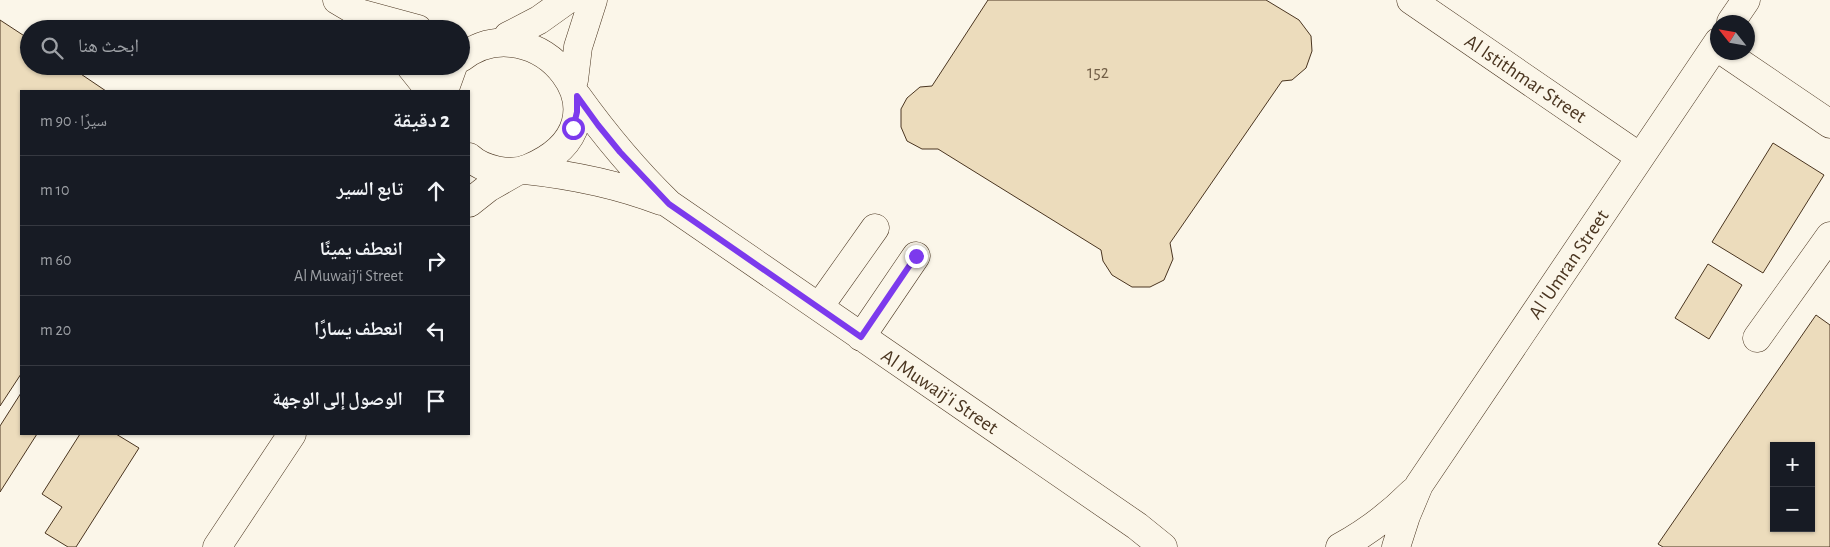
<!DOCTYPE html>
<html lang="ar">
<head>
<meta charset="utf-8">
<style>
	:root { --surface:#171b24; --page:#20242c; --text:#f1f3f6; --muted:#9ea1a6; --line:#363941 }
	body { margin:0; font-family:"Alegreya Sans","Noto Naskh Arabic",sans-serif; background:var(--page); color:var(--text); direction:rtl }
	.controls { position:absolute; right:15px; bottom:15px; display:grid; overflow:hidden; border-radius:0px; box-shadow:0 1px 4px #0004 }
	.controls button { width:45px; height:45px; display:grid; place-items:center; padding:0; border:0; border-bottom:1px solid var(--line); background:var(--surface); color:var(--text); font:25px sans-serif }
	.compass { position:absolute; left:1710px; top:15px; width:45px; height:45px; border-radius:50%; background:var(--surface); box-shadow:0 1px 4px #0004; rotate:301deg }
	.stop { position:absolute; width:15px; height:15px; margin:-11px; border:4px solid #7c3aed; border-radius:50%; background:#fff }
	.stop.end { background:#7c3aed; border-color:#fff; box-shadow:0 1px 5px #0008 }
	.list { margin:0; padding:0; list-style:none }
	h2 { display:flex; justify-content:space-between; align-items:center; height:65px; margin:0; padding:0 20px; font-size:21px }
	h2 small { font-size:16px; font-weight:400; color:var(--muted) }
	.list li { display:grid; grid-template-columns:32px 1fr auto; gap:15px; align-items:center; box-sizing:border-box; height:70px; padding:0 20px; border-top:1px solid var(--line) }
	.list b { display:block; font-size:19px; white-space:nowrap }
	.list p { margin:0; font-size:16px; white-space:nowrap; color:var(--muted) }
	.list em { font-size:16px; font-style:normal; color:var(--muted) }
	.icon { flex:none; width:28px; height:28px; fill:none; stroke:currentColor; stroke-width:2; stroke-linecap:round; stroke-linejoin:round }
	.map { position:relative; flex:none; width:1830px; height:547px; overflow:hidden; direction:ltr }
	.search { position:absolute; background:var(--surface); box-shadow:0 1px 4px #0004; left:20px; top:20px; width:450px; height:55px; display:flex; align-items:center; gap:12px; box-sizing:border-box; padding:0 18px; border-radius:28px; color:var(--muted); font-size:19px }
	.panel { position:absolute; background:var(--surface); box-shadow:0 1px 4px #0004; left:20px; top:90px; width:450px; height:345px; border-radius:0px; direction:rtl }
	.map>svg:first-child { display:block }
	.building { fill:#ecdcbc; stroke:#4a3520; fill-rule:evenodd }
	.lines { fill:none; stroke-linecap:round; stroke-linejoin:round }
	.minor-casing { stroke:#4a3520; stroke-width:29 }
	.minor { stroke:#fbf6e9; stroke-width:28 }
	.route { stroke:#7c3aed; stroke-width:6 }
	.labels { text-anchor:middle; stroke-width:4; stroke-linejoin:round; paint-order:stroke }
	.number-label { font-size:18px; fill:#725f47 }
	.street-label { font-size:20px; fill:#4a3520; stroke:#fbf6e9 }
</style>
</head>
<body>
<div class="map">
<svg width="1830" height="547" viewBox="0 0 1830 547">
	<rect width="100%" height="100%" fill="#fbf6e9"/>
	<path class="building" d="M988,0h278l33,20 12,16 1,15 -6,17 -14,12 -10,1 -112,162 3,16 -9,21 -14,7h-18l-20,-12 -9,-14 -2,-11 -163,-101h-16l-15,-8 -6,-14v-18l6,-11 13,-11 12,-1z
		M0,20l29,19v27h40l37,25h-85v283l-21,32z
		M1773,143l51,32 -61,98 -51,-31z
		M1708,264l34,21 -33,54 -34,-21z
		M1816,315l14,10v222h-167l-5,-3zM1774,446h37v82h-37z
		M21,393v41h16l-37,58v-66z
		M80,434h36l23,14 -63,99h-8l-23,-14 17,-26 -20,-13z"/>
	<g class="lines">
		<g class="minor-casing">
			<path id="minor" d="M337,0l22,13 13,13
				M1411,0l229,157
				M359,13l59,16
				M1731,22l15,-22
				M508,36l31,-16 28,-20
				M1724,52l106,72
				M461,58c74,-58 179,63 68,110 -18,8 -46,2 -60,-11
				M410,66l20,25
				M574,80l4,-33 15,-47
				M444,91l9,-25
				M577,96c28,39 58,75 92,108l468,322 26,21
				M525,170c47,5 92,14 136,31
				M469,203l19,-15 28,-16
				M819,307l56,-79
				M861,337l55,-81
				M1757,338l73,-102
				M217,547l75,-113
				M1340,547c28,-15 51,-33 73,-55
				M1396,547l10,-31 13,-31 299,-443"/>
		</g>
		<use href="#minor" class="minor"/>
	</g>
	<g class="lines">
		<path class="route" d="M573,128l4,-16v-16l21,29 22,27 49,52 192,133 55,-81"/>
	</g>
	<g class="labels">
		<g class="number-label">
			<text x="1098" y="78">152</text>
		</g>
		<g class="street-label">
			<text transform="translate(1526 78) rotate(34)" y="7">Al Istithmar Street</text>
			<text transform="translate(1568 264) rotate(-56)" y="7">Al 'Umran Street</text>
			<text transform="translate(940 391) rotate(34)" y="7">Al Muwaij'i Street</text>
		</g>
	</g>
</svg>
<div class="controls">
<button>+</button>
<button>−</button>
</div>
<svg class="compass" viewBox="-18 -18 36 36"><path d="M0-13l5 13h-10z" fill="#e53935"/><path d="M0 13l5-13h-10z" fill="#9ea1a6"/></svg>
<div class="stop" style="left:573px;top:128px"></div>
<div class="stop end" style="left:916px;top:256px"></div>
<div class="search"><svg class="icon" aria-label="search" viewBox="0 0 24 24"><circle cx="10" cy="10" r="6"/><path d="M15 15l6 6"/></svg>ابحث هنا</div>
<section class="panel">
<h2>2 دقيقة<small>سيرًا · 90 m</small></h2>
<ul class="list">
<li><svg class="icon" aria-label="ahead" viewBox="0 0 24 24"><path d="M12 20V5M6 11l6-6 6 6"/></svg><div><b>تابع السير</b></div><em>10 m</em></li>
<li><svg class="icon" aria-label="right" viewBox="0 0 24 24"><path d="M7 20v-9h11M14 6l5 5-5 5"/></svg><div><b>انعطف يمينًا</b><p>Al Muwaij'i Street</p></div><em>60 m</em></li>
<li><svg class="icon" aria-label="left" viewBox="0 0 24 24"><path d="M17 20v-9H6M10 6l-5 5 5 5"/></svg><div><b>انعطف يسارًا</b></div><em>20 m</em></li>
<li><svg class="icon" aria-label="arrive" viewBox="0 0 24 24"><path d="M6 21V4h12l-3 4 3 4H6"/></svg><div><b>الوصول إلى الوجهة</b></div></li>
</ul>
</section>
</div>
</body>
</html>
